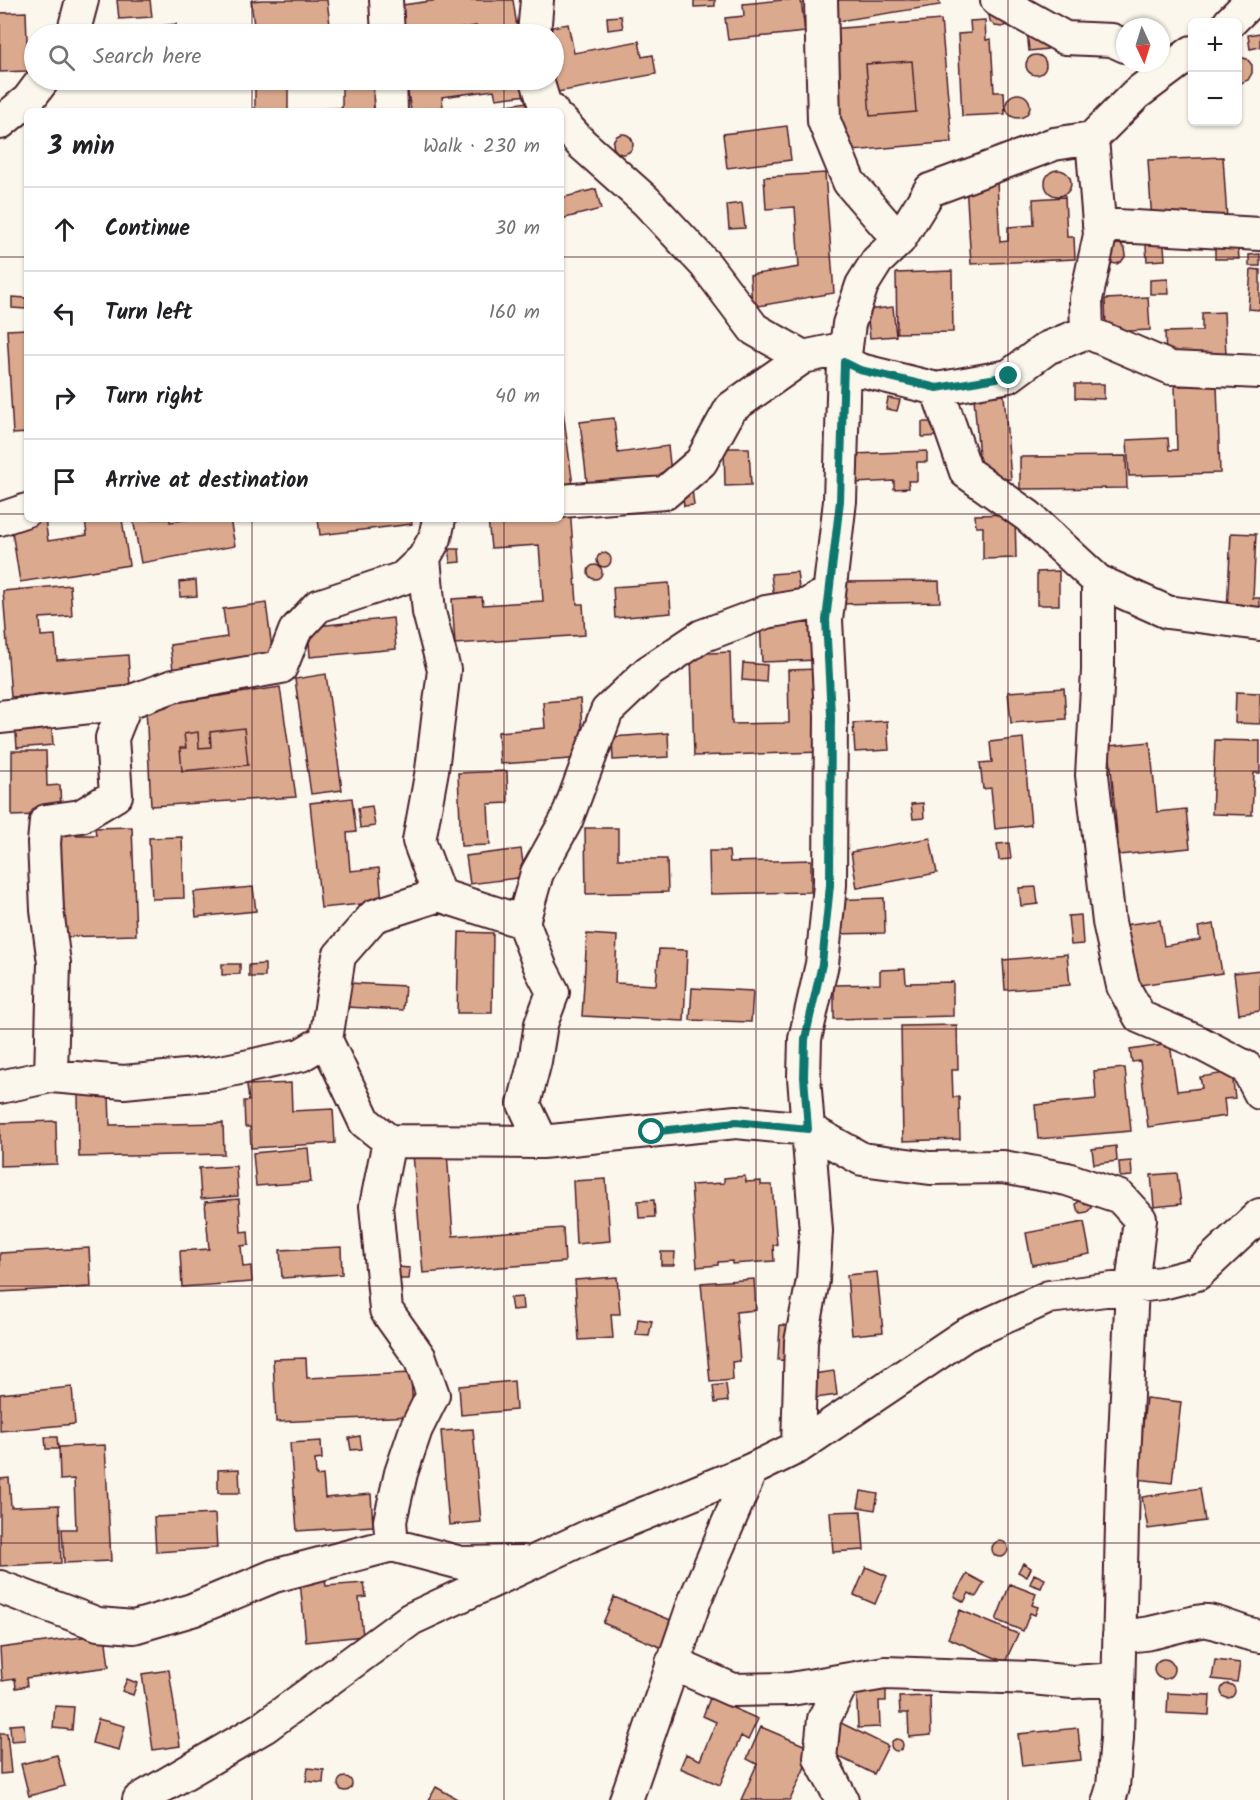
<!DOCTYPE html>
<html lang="en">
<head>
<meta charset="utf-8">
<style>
	:root { --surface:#fff; --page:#f6f6f6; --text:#202124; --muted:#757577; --line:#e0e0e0 }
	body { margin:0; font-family:Kalam,sans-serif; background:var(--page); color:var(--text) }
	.controls { position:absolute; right:18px; top:18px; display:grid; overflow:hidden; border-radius:9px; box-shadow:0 2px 4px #0004 }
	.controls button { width:54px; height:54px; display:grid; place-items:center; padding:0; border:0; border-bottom:2px solid var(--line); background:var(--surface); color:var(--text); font:30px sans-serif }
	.compass { position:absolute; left:1116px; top:18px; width:54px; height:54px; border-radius:50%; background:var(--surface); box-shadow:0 2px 4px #0004; rotate:176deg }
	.stop { position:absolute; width:18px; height:18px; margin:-14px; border:4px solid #0f766e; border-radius:50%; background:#fff }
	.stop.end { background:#0f766e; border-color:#fff; box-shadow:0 2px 6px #0008 }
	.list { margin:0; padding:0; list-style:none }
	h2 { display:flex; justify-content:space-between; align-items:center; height:78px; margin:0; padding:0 24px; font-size:26px }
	h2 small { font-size:20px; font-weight:400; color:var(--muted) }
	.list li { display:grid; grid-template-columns:39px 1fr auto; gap:18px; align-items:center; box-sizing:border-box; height:84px; padding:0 24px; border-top:2px solid var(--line) }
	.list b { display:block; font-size:22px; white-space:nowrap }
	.list em { font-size:20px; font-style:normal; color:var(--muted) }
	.icon { flex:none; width:33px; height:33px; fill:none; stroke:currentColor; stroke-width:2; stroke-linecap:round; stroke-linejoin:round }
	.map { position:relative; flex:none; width:1260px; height:1800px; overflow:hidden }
	.search { position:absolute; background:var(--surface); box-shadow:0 2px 4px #0004; left:24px; top:24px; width:540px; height:66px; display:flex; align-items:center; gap:15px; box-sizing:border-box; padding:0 21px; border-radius:33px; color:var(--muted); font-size:22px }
	.panel { position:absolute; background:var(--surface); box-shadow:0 2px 4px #0004; left:24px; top:108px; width:540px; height:414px; border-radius:9px }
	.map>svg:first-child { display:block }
	.building { fill:#dba98e; stroke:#4a1f2b; stroke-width:1.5; fill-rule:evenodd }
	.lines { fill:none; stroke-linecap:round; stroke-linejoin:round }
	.minor-casing { stroke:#4a1f2b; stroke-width:36 }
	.minor { stroke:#fbf7ec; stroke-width:32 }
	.route { stroke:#0f766e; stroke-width:8 }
	.grid { fill:none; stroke:#4a1f2b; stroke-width:1.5; stroke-opacity:0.55 }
</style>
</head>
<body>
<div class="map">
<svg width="1260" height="1800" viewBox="0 0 1260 1800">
	<rect width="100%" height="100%" fill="#fbf7ec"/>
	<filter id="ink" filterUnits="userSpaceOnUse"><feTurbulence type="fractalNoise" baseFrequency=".0167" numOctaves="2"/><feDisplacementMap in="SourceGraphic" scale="12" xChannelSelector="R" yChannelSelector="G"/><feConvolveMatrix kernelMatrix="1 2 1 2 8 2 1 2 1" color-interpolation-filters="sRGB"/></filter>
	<g filter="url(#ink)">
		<path class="building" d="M117,0h33l2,17 -33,2z
			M262,0h65l3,25 -75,9 -4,-33z
			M439,0h74l5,34h-41l-1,-8 -42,8h-34l-5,-28z
			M694,0h21v6l-21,1z
			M783,0h18l4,32 -77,8 -3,-22 19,-2 -1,-12z
			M836,0h103l1,5 -101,16z
			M992,9l16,15 -6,3 -7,-1 -5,-5 -1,-6z
			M26,12l2,59 -28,1v-59z
			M621,16l2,12 -15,2 -1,-13z
			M941,20l11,122 -111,10 -11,-123zM912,61l4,51 -46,4 -4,-52z
			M985,20l1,20 5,-1 3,53h10l1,22 -43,2 -4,-82 13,-1 -1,-12z
			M176,24l1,10h-41v-5z
			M568,24l6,29 65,-12 3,16 11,-2 3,19 -109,20 -3,-14h10v-46h-18l-1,-4z
			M476,26l1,8h-43v-1z
			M1044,28l3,21 -18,2 -2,-21z
			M1260,33v14l-10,2 -2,-14z
			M1026 65a10 10 0 1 1 20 0a10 10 0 1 1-20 0Z
			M1239,57l8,2 5,6v8l-4,7 -7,3 -3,-1z
			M912,61l4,51 -46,4 -4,-52z
			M255,80h33v31h-33z
			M406,80h119l2,15 -31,4 -2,-9 -52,7 1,10 -32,4z
			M375,84v27h-60v-2l27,-1v-23z
			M1006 106a12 12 0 1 1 24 0a12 12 0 1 1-24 0Z
			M527,102l1,9h-58z
			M787,126l4,34 -64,8 -4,-34z
			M613 144a10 10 0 1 1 20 0a10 10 0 1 1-20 0Z
			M1223,157l4,62 -75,4 -4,-63z
			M1045 183a13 13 0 1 1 26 0a13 13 0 1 1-26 0Z
			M825,173l9,120 -82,14 -2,-32 49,-8 -4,-60 -29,2 -2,-32z
			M997,181l3,61 8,-1v-14l26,-2 -1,-26 32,-2 2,40h7l1,22 -104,5 -5,-81z
			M596,189l5,20 -40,10v-21z
			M742,203l3,25 -16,1 -2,-24z
			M1163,231l2,29 -18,1 -2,-29z
			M1114,243l6,1 5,5 1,6 -4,6 -5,3 -6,-1 -5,-5z
			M1215,247h23l1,12h-24z
			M1260,254v12h-11v-11z
			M1251,269l9,1v40l-12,-1z
			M952,271l1,61 -56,1 -1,-60z
			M1168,279l1,15h-19v-14z
			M12,297l14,1v11l-14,-1z
			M1148,297l2,33 -44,2 -1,-33z
			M893,307l3,29 -26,2 -3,-28z
			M1224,312l2,43 -60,3 -1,-26 37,-1v-18z
			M27,329v104l-14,1 -6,-104z
			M1075,384h29v15l-29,-1z
			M1217,385l3,88 -91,3 -2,-36 41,-2 1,12h8l-2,-64z
			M1004,395l7,84 -30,2 -7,-83z
			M561,396l13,97 -13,2z
			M888,398l12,2 -3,11 -11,-2z
			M614,418l4,35 50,-7 4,36 -84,9 -8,-69z
			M922,422h17l1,14 -18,1z
			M724,448h25l2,37 -26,1z
			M927,451v11h-10v19h-9l1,7 -15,1v-8l-39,2 -1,-29z
			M1126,456l1,32 -107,1v-32z
			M692,489l2,16 -10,1 -2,-16z
			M570,507l7,97h6l2,31 -130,9 -3,-45 30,-2 1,8 60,-4 -4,-56 -48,3 -3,-29h73v-11z
			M1015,514l1,44 -33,1v-32h-7l-1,-12z
			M10,518l35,1 3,22 39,-6 -2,-16h37l7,46 -109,17z
			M133,519h37v3l21,-3h39l5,27 -94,17z
			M318,519h93l1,5 -92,11z
			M1231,533l25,1 -3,64h7v15l-33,-2z
			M449,549h10l1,13 -10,1z
			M597 560a7 7 0 1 1 14 0a7 7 0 1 1-14 0Z
			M588 572a7 7 0 1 1 14 0a7 7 0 1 1-14 0Z
			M1059,571v34h-22v-33z
			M797,572l4,31 -26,3 -4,-32z
			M196,580l1,16 -17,1 -1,-15z
			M939,581l1,21 -102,2 1,-22z
			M669,583l2,30 -56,5 -2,-31z
			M70,585l2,31 -32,2 1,18 14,-1 2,25 71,-5 2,32 -119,10 -8,-106z
			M266,603l8,61 -100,14 -4,-33 57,-8 -4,-28z
			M393,618l3,31 -86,8 -2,-30z
			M817,619l2,41 -57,2 -2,-41z
			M730,652l2,72 57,-1 -1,-53 33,-1 2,83 -129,4 -3,-102z
			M743,663l24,2 -1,17 -24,-2z
			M326,674l16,116 -31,4 -16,-115z
			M280,687l16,110 -145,9 -5,-99zM244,728l4,37 -66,6 -2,-23h6l-2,-14 14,-2 1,16 12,-1 -1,-15z
			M1064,688l2,31 -55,4 -3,-31z
			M1236,692l24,1v31l-25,-1z
			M580,699l4,59 -84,6 -2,-32 47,-4 -2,-26z
			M51,716l2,29 -36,3 -2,-29z
			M887,721l2,29 -34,2 -2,-29z
			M244,728l4,37 -66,6 -2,-23h6l-2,-14 14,-2 1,16 12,-1 -1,-15z
			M668,733l1,24 -56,3 -1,-23z
			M1023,738l8,87 -36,4 -4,-41 -8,1 -3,-26 12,-1 -2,-20z
			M1215,740l45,1v32h-6l-2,42 -40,-1z
			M1150,742l7,70 29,-3 4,39 -71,7 -10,-109z
			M12,751h34l1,35 13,-1 1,29 -49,2z
			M507,771l1,32 -20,1 2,41 -29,1 -3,-73z
			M352,798l4,34 -9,1 3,38 29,-3 3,34 -61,6 -11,-105z
			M923,803l1,15 -11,1 -2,-15z
			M372,806l3,20 -15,2 -2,-20z
			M132,827l4,108 -76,2 -9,-108h26v6h19l-1,-7z
			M585,828h33v31h49l1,33 -82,2z
			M182,837l2,61 -32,1 -3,-61z
			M930,838l7,35 -80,15 -6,-36z
			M1009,843l2,16 -12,1 -2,-16z
			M521,849l4,28 -55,7 -4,-28z
			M709,851h20l1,11 81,-2v32l-101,2z
			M253,887l3,24 -60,6 -2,-25z
			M1036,887l2,17 -17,2 -2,-18z
			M884,898l1,35 -53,1 -1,-34z
			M1081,915l2,29 -12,1 -3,-29z
			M1160,920l4,26 36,-6 -2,-13 16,-3 8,49 -89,13 -9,-61z
			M459,932l34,1 -1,80h-35z
			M587,934l30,2 -2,47 41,2 3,-36 28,1 -3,71 -102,-5z
			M1067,954l3,31 -65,5 -2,-30z
			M222,964h18v10l-18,1z
			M265,964v13h-16v-12z
			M905,969l1,14 47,-1v34l-119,3v-34l46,-1v-14z
			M1260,970v41l-21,3 -5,-41z
			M349,983l56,3 -2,24 -56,-3z
			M692,988l61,3 -2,31 -61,-2z
			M957,1025l1,45h-6l1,27h6l1,42 -57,2 -2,-115z
			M1170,1044l7,47 25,-3 -2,-11 32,-5 3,26 -11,1 2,17 -78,11 -8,-66 -8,1 -2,-12z
			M1125,1068l6,63 -93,8 -3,-34 61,-6 -2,-28z
			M291,1083l1,28 41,-2 2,34 -84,5 -1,-21h-5l-1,-26h5l-2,-16z
			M109,1094l1,31 113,-2 1,31 -145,3 -1,-62z
			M56,1121l1,43 -57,2v-43z
			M1116,1146l1,15 -23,3 -2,-15z
			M308,1148l3,34 -55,4 -3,-33z
			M447,1151l6,85 110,-8 2,34 -142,11 -10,-119z
			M1131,1161l1,15 -12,1 -1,-15z
			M236,1166l2,30 -37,3 -2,-31z
			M1177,1173l4,31 -27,3 -3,-32z
			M745,1176l1,6 15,-1v4h11l5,60h-4l1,16 -42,3v-3l-14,1v3l-21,2 -6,-82 33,-2v-5z
			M606,1179l4,62 -34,3 -3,-63z
			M239,1199l2,33 7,-1 1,14 -8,1 2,21 8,-1 1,16 -70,5 -2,-36 29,-2 -4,-47z
			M654,1200l1,17 -16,1 -1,-17z
			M1080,1200l10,3 1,5 -4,4 -6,1 -4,-4 -1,-5z
			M1084,1222l6,32 -58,11 -6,-32z
			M341,1247l1,27 -60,4 -2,-28z
			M89,1248l2,39 -91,5v-39z
			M661,1252h14l-1,13h-13z
			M397,1267l13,1 -1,11h-12z
			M877,1272l6,60 -31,3 -5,-60z
			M617,1277l3,37h-9l2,24 -34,2 -4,-60z
			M754,1279l2,31 -20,2 4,49 -8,1 1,18 -23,2 -9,-99z
			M522,1297l1,12 -11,1 -2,-12z
			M638,1319l14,2 -3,15 -13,-1z
			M780,1325l16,1 -2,35 -16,-1z
			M306,1358l1,20 104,-5 2,43 -137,6 -3,-63z
			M834,1371l3,24 -21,3 -3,-24z
			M514,1381l2,29 -55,5 -2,-29z
			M726,1384l2,17 -13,2 -2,-17z
			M72,1387l3,37 -75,7v-37z
			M1146,1398l35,4 -9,81 -35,-4z
			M473,1429l8,93 -32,3 -8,-94z
			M360,1436l2,13 -11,1 -2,-12z
			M45,1437h12l1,12h-12z
			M321,1441l1,18 -7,1 1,16 7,-1 2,23 46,-4 2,32 -76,5 -7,-88z
			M105,1445l6,116 -47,2 -2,-34h14l-2,-50 -14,1 -1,-33z
			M239,1469l1,24h-22v-23z
			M9,1478l2,29 48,-2 2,58 -61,3v-87z
			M1200,1488l5,33 -57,8 -6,-32z
			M861,1491l17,3 -3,16 -17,-3z
			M861,1511l3,39 -31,2 -3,-40z
			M215,1514l2,34 -61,4 -2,-35z
			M992 1549a8 8 0 1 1 16 0a8 8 0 1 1-16 0Z
			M1023,1563l8,5 -4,9 -9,-5z
			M866,1567l21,9 -12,28 -21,-9z
			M967,1574l17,9 -8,14 -7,-4 -5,9 -10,-6z
			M1034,1574l11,5 -4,9 -11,-4z
			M325,1579l1,7 38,-3 2,14 -7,1 4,38 -57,6 -6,-61z
			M1010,1584l26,10 -4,11 6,2 -3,8 -5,-2 -7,18 -27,-11z
			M614,1597l64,26 -11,27 -64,-27z
			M960,1610l58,24 -13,28 -57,-24z
			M105,1634l4,33 -83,11 1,8 -11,2 -1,-9 -13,2 -2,-33z
			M1154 1669a10 10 0 1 1 20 0a10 10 0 1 1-20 0Z
			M1215,1660l25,3 -3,19 -25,-3z
			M169,1670l11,76 -27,4 -11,-76z
			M127,1679l10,4 -4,12 -11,-4z
			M886,1682v19h-7l1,26 -22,1 -2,-44z
			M1221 1691a7 7 0 1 1 14 0a7 7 0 1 1-14 0Z
			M1168,1693l42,2 -1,20 -42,-2z
			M930,1696l1,39 -22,2 -1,-24h-8l-1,-16z
			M710,1698l48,21 -10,21 -7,-4 -21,49 -40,-17 6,-14 14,6 16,-38 -13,-6z
			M55,1706l19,1 -2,23 -19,-2z
			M98,1719l27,7 -6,24 -27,-7z
			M839,1722l49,24 -14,28 -49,-24z
			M24,1724l1,16 -14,1 -1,-16z
			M761,1727l52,22 -23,51h-49l16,-36 -10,-5z
			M1078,1728l3,32 -59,6 -4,-32z
			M0,1733h7l4,40 -11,1z
			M891 1745a6 6 0 1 1 12 0a6 6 0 1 1-12 0Z
			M57,1755l8,31 -36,10 -8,-32z
			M308,1768l16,2 -1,13 -17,-2z
			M338 1784a7 7 0 1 1 14 0a7 7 0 1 1-14 0Z
			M436,1787l23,13h-30z"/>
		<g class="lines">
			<g class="minor-casing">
				<path id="minor" d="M386,0l2,34
					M821,0l3,121 25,61 50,58
					M997,0l68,38 47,2 13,6
					M1230,22l22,-22
					M73,34l9,-34
					M534,34l3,-34
					M390,80l1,31
					M537,80l7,23 8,8
					M561,121l21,23 64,57 59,63 49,65 49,28
					M0,123l28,-23 15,-20
					M1099,225l161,9
					M1087,332l-1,-33 14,-64 -8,-97
					M844,362l16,8 77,19 72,-13 38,-28 40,-16 84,36 89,4
					M937,389l29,83 62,44 70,65v90l-6,104 17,147 14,64 17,31 56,24 51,27 13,25
					M561,501l104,-8 36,-31 30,-54 72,-51 43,-9
					M0,519l27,-9
					M424,558l5,54 15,58 -12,100 -13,71 20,54 84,27
					M1098,581l69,31 93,12
					M0,717l126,-14
					M439,895l-65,21 -35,40 -13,84 39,82 24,19 153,1 194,-20 72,7 54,30 68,9 73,-1 64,12 53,18 20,22 -8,67 -9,196 -6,256 -4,49 -4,13
					M51,1076l73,6 92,-9 85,-18 25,-15
					M0,1087l51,-11 3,-113 -7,-53 -3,-67 2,-22 35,-5 35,-21 -4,-57 14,-35 47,-17 108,-19 14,-36 23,-25 85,-28 21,-20 11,-20 4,-19
					M389,1141l-13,65 10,104 34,48 13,37 -17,34 -15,44 -11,48 2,24
					M542,1142l-18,-38 11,-43 6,-37 12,-32 -12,-23 -18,-47 14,-49 29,-52 41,-110 41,-39 54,-36 64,-24 41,-7 22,-13
					M798,1447l3,-105 12,-62 3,-49 -12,-154 1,-38 17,-75 8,-79 1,-170 -5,-95 14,-119 4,-139 5,-38 13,-39 15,-24 22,-21 31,-50 124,-46 38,-6 44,-44 56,-42
					M0,1587l98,37 36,3 58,-17 82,-34 118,-31 69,18 62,-1
					M1119,1635c29,3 54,-10 83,-14 13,-2 41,14 58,15
					M672,1663l61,27 58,-1 94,-16 147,5 41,4 45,-3
					M139,1800l125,-73 147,-108 178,-83 162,-66 47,-23 167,-112 84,-38 113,-14 35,-9 63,-59
					M626,1800l69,-200 56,-130
					M842,1800l-22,-42 4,-39 19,-38"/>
			</g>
			<use href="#minor" class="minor"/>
		</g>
	</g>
	<g class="lines" filter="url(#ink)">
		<path class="route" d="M652,1132l84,-10 72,7 -4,-52 1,-38 17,-75 8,-79 1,-170 -5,-95 14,-119 4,-139 16,8 77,18 72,-12"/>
	</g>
	<path class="grid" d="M252,0v34M504,0v34M756,0v1800M1008,0v1800M252,80v31M504,80v31M0,257h27M561,257h699M0,514h27M561,514h699M252,519v1281M504,519v1281M0,771h1260M0,1029h1260M0,1286h1260M0,1543h1260"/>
</svg>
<div class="controls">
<button>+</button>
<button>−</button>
</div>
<svg class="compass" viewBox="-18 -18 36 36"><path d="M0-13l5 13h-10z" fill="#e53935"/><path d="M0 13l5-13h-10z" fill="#757577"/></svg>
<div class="stop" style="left:652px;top:1132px"></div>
<div class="stop end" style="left:1009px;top:376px"></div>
<div class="search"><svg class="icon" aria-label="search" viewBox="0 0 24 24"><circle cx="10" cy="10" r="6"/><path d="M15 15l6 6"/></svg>Search here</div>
<section class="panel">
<h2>3 min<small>Walk · 230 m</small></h2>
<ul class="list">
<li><svg class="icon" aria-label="ahead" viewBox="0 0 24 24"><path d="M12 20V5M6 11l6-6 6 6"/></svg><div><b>Continue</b></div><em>30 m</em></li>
<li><svg class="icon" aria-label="left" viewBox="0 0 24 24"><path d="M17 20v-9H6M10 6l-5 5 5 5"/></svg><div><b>Turn left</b></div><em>160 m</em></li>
<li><svg class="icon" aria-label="right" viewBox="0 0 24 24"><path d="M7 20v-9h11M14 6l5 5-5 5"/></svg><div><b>Turn right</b></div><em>40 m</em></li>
<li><svg class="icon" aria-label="arrive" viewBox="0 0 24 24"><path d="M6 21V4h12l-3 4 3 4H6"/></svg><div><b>Arrive at destination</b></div></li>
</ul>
</section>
</div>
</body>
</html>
